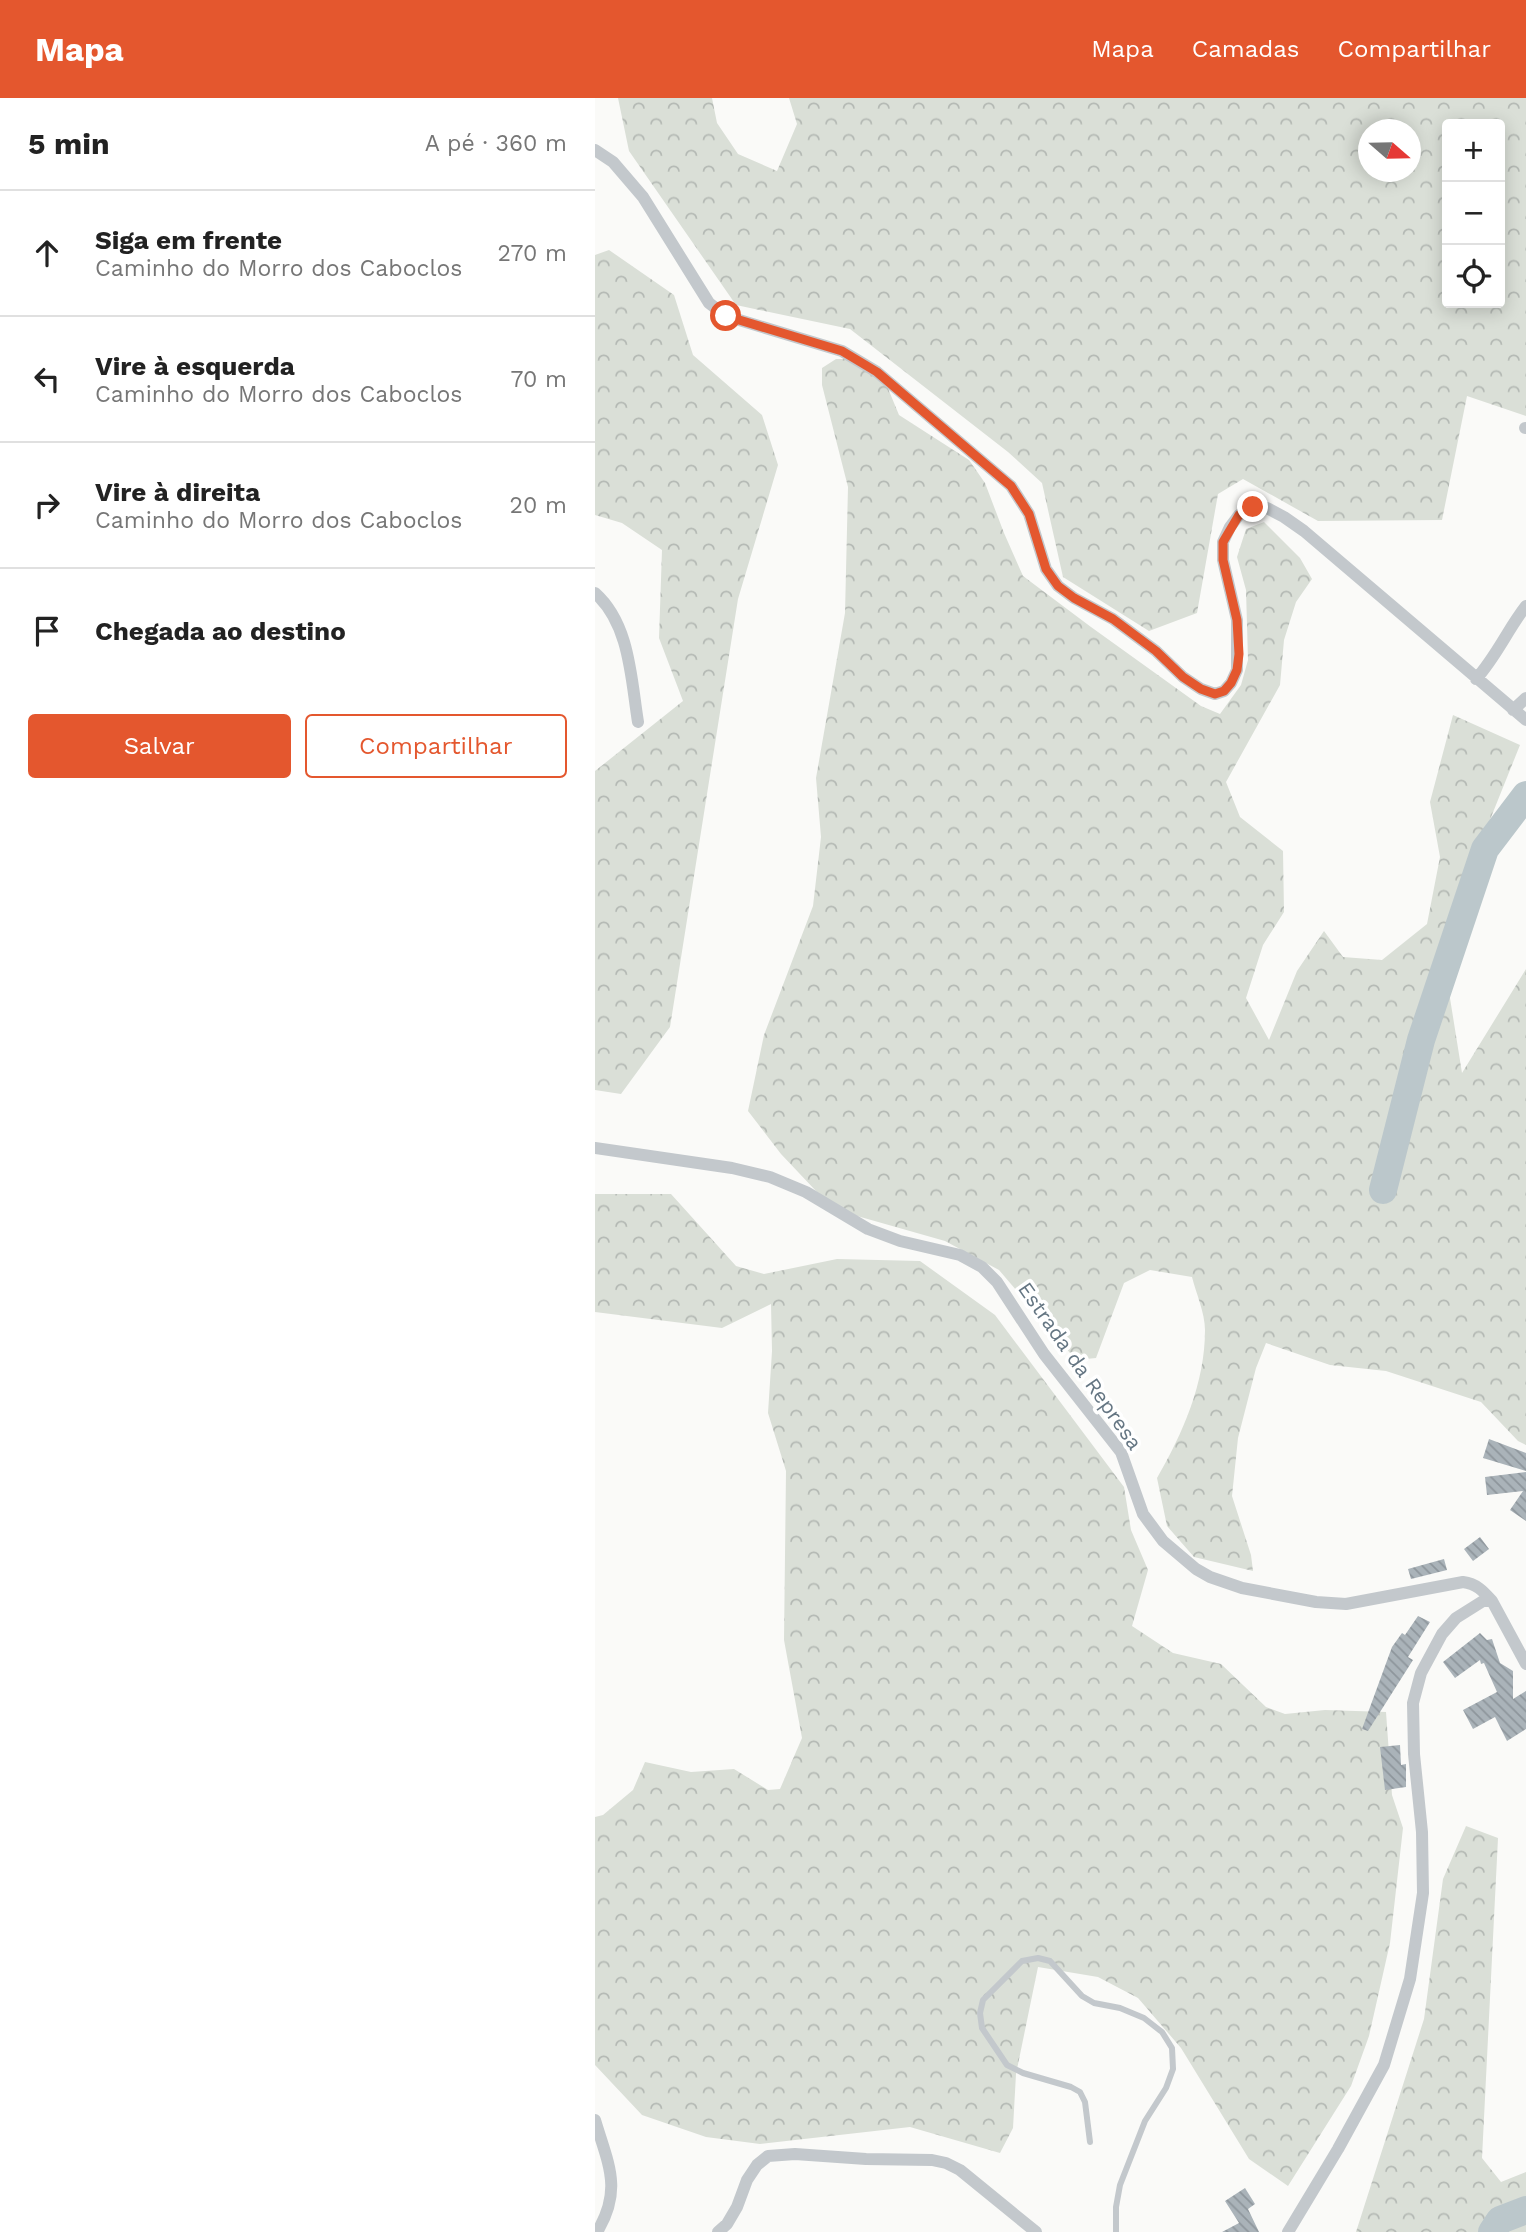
<!DOCTYPE html>
<html lang="pt">
<head>
<meta charset="utf-8">
<style>
	:root { --surface:#fff; --page:#f2f2f2; --text:#222; --muted:#767676; --line:#e0e0e0; --accent:#e4572e }
	body { margin:0; font-family:"Work Sans",sans-serif; background:var(--page); color:var(--text) }
	.controls { position:absolute; right:21px; top:21px; display:grid; overflow:hidden; border-radius:7px; box-shadow:0 4px 18px #0003 }
	.controls button { width:63px; height:63px; display:grid; place-items:center; padding:0; border:0; border-bottom:2px solid var(--line); background:var(--surface); color:var(--text); font:35px sans-serif }
	.compass { position:absolute; left:763px; top:21px; width:63px; height:63px; border-radius:50%; background:var(--surface); box-shadow:0 4px 18px #0003; rotate:110deg }
	.stop { position:absolute; width:21px; height:21px; margin:-16px; border:5px solid #e4572e; border-radius:50%; background:#fff }
	.stop.end { background:#e4572e; border-color:#fff; box-shadow:0 2px 7px #0008 }
	.list { margin:0; padding:0; list-style:none }
	h2 { display:flex; justify-content:space-between; align-items:center; height:91px; margin:0; padding:0 28px; font-size:30px }
	h2 small { font-size:23px; font-weight:400; color:var(--muted) }
	.list li { display:grid; grid-template-columns:46px 1fr auto; gap:21px; align-items:center; box-sizing:border-box; height:126px; padding:0 28px; border-top:2px solid var(--line) }
	.list b { display:block; font-size:26px; white-space:nowrap }
	.list p { margin:0; font-size:23px; white-space:nowrap; color:var(--muted) }
	.list em { font-size:23px; font-style:normal; color:var(--muted) }
	.actions { display:flex; gap:14px; padding:21px 28px }
	.actions a { flex:1; padding:16px 0; border:2px solid var(--accent); border-radius:7px; text-align:center; font-size:24px; color:var(--accent) }
	.actions .main { background:var(--accent); color:#fff }
	.icon { flex:none; width:38px; height:38px; fill:none; stroke:currentColor; stroke-width:2; stroke-linecap:round; stroke-linejoin:round }
	.map { position:relative; flex:none; width:931px; height:2134px; overflow:hidden }
	header { display:flex; align-items:center; gap:42px; box-sizing:border-box; height:98px; padding:0 35px; background:var(--accent); color:#fff }
	header strong { font-size:33px }
	nav { display:flex; gap:38px; margin-inline-start:auto; font-size:24px }
	main { display:flex }
	aside { flex:1; background:var(--surface) }
	.map>svg:first-child { display:block }
	.forest { fill:url(#forest-crowns); fill-rule:evenodd }
	.lines { fill:none; stroke-linecap:round; stroke-linejoin:round }
	.river { stroke:#bbc7cb; stroke-width:28 }
	.building { fill:url(#building-back-hatch) }
	.service { stroke:#c3c8cc; stroke-width:6 }
	.minor { stroke:#c3c8cc; stroke-width:12 }
	.route { stroke:#e4572e; stroke-width:9 }
	.labels { text-anchor:middle; stroke-width:7; stroke-linejoin:round; paint-order:stroke }
	.street-label { font-size:21px; fill:#657683; stroke:#fff }
</style>
</head>
<body>
<header>
<strong>Mapa</strong>
<nav><a>Mapa</a><a>Camadas</a><a>Compartilhar</a></nav>
</header>
<main>
<aside>
<h2>5 min<small>A pé · 360 m</small></h2>
<ul class="list">
<li><svg class="icon" aria-label="ahead" viewBox="0 0 24 24"><path d="M12 20V5M6 11l6-6 6 6"/></svg><div><b>Siga em frente</b><p>Caminho do Morro dos Caboclos</p></div><em>270 m</em></li>
<li><svg class="icon" aria-label="left" viewBox="0 0 24 24"><path d="M17 20v-9H6M10 6l-5 5 5 5"/></svg><div><b>Vire à esquerda</b><p>Caminho do Morro dos Caboclos</p></div><em>70 m</em></li>
<li><svg class="icon" aria-label="right" viewBox="0 0 24 24"><path d="M7 20v-9h11M14 6l5 5-5 5"/></svg><div><b>Vire à direita</b><p>Caminho do Morro dos Caboclos</p></div><em>20 m</em></li>
<li><svg class="icon" aria-label="arrive" viewBox="0 0 24 24"><path d="M6 21V4h12l-3 4 3 4H6"/></svg><div><b>Chegada ao destino</b></div></li>
</ul>
<div class="actions"><a class="main">Salvar</a><a>Compartilhar</a></div>
</aside>
<div class="map">
<svg width="931" height="2134" viewBox="0 0 931 2134">
	<defs>
		<pattern id="forest-crowns" width="20" height="18" patternUnits="userSpaceOnUse" patternTransform="scale(1.75)"><rect width="20" height="18" fill="#dadfd7"/><path d="M2 6a3 3 0 1 1 6 0M12 15a3 3 0 1 1 6 0" fill="none" stroke="#b4b9b4"/></pattern>
		<pattern id="building-back-hatch" width="6" height="6" patternUnits="userSpaceOnUse" patternTransform="scale(1.75)"><rect width="6" height="6" fill="#aab3b9"/><path d="M-1 5l2 2M0 0l6 6M5-1l2 2" fill="none" stroke="#8e969c"/></pattern>
	</defs>
	<rect width="100%" height="100%" fill="#fafaf8"/>
	<path class="forest" d="M23,0h94l5,25 21,31 39,17 20,-47 -8,-26h737v318l-59,-20 -25,124 -124,1 -75,-42 -25,15 -21,119 -48,18 -86,-54 -21,-94 -34,-31 -158,-123 -114,-24 -107,-154zM905,26v179h-53v-179zM774,32h42v42h-42z
		M14,152l65,45 19,60 69,60 16,50 -40,134 -68,428 -49,67 -26,-4v-319l88,-70 -24,-63 3,-88 -40,-27 -27,-8v-260z
		M241,261h9l21,10 21,17 12,29 70,45 16,23 19,50 19,43 68,51 110,79 19,8 21,-29 7,-25 -2,-70 -9,-33 9,-28 18,-7 36,36 12,21 -16,23 -12,38 -4,45 -54,97 14,35 43,34 1,61 -21,33 -17,53 23,42 28,-69 27,-40 19,26 39,3 45,-36 13,-67 -10,-55 23,-87 67,30 -79,197 21,131 64,-104v476l-8,-4 -37,-39 -95,-31 -56,-6 -64,-22 -10,25 -18,70 -6,58 19,59 2,16 -59,-14 -27,-31 -10,-48c26,-45 48,-95 48,-148 0,-17 -9,-37 -13,-53l-42,-7 -26,13 -28,75 -20,2 -77,-90 -54,-29 -102,-29 -27,-21 -35,-37 -33,-43 16,-76 49,-129 8,-69 -5,-59 29,-165 3,-126 -26,-102v-17z
		M0,1096h76l65,72 28,8 73,-15 83,2 75,54 129,172 7,43 17,40 -16,56 41,27 48,11 45,43 19,7 40,-4 61,2 6,83 11,33 -13,115 -21,93 -18,50 -63,100 -39,-27 -68,-111 -43,-50 -40,-21 -60,-10 -22,107 -3,54 -13,25 -90,-26 -150,17 -54,-7 -64,-22 -47,-50v-248l8,-2 30,-25 12,-28 46,10 43,-3 34,21 12,-1 22,-51 -18,-98 2,-169 -18,-58 4,-62 -1,-47 -49,24 -127,-16z
		M871,1728l32,12 -16,320 19,24 25,-10v60h-170l68,-213 19,-140z"/>
	<g class="lines">
		<path class="river" d="M788,1092l38,-150 64,-191 41,-54
			M897,2134l8,-12 26,-10"/>
	</g>
	<path class="building" d="M894,1341l37,14v18l-43,-13z
		M931,1374v49l-16,-11 13,-19 -36,4 -2,-18z
		M885,1439l9,12 -16,12 -9,-12z
		M849,1461l3,11 -36,9 -3,-10z
		M823,1518l12,6 -22,35 5,3 -45,71 -6,-2 30,-82 10,-14 3,2z
		M885,1535l7,7 5,-1 8,24 13,8v28l13,-8v38l-19,12 -12,-24 -22,12 -10,-19 34,-18 -13,-29 -3,1 -1,-4 -25,18 -12,-16z
		M805,1647l1,20 5,-1v23l-21,3 -5,-43z
		M650,2090l10,16 -7,5 11,23h-37l17,-9 -14,-22z"/>
	<g class="lines">
		<path class="service" d="M495,2044l-5,-40 -5,-10 -9,-5 -48,-14 -16,-8 -25,-37 -2,-15 3,-13 39,-39 16,-3 12,3 32,35 12,7 26,5 24,10 18,14 10,16 1,21 -7,19 -21,33 -25,64 -4,22v25"/>
		<path class="minor" d="M0,52l18,12 30,35 66,106 17,13 116,35 35,21 134,114 18,28 17,55 12,17 16,12 39,21 43,32 27,26 18,12 14,5 9,-3 7,-8 6,-13v-50l-14,-60v-18l7,-15 9,-12 14,-8 14,1 17,9 20,14 222,189
			M930,330h1
			M0,495c35,31 36,86 43,129
			M881,581c20,-22 32,-50 50,-73
			M918,612l13,-12
			M0,1050l137,20 38,9 36,15 62,37 32,12 60,14 22,12 15,15 47,72 77,98 22,62 20,27 33,28 14,8 32,11 74,14 30,2 117,-22c14,2 20,9 29,19
			M0,2022c13,44 28,69 2,112
			M123,2134l9,-8 10,-17 10,-27 10,-15 11,-9 27,-2 71,5 66,1 14,3 14,7 76,62
			M693,2134l50,-83 46,-84 26,-86 13,-86 -1,-61 -8,-78 -1,-51 8,-30 21,-39 14,-16 27,-17h9l34,63"/>
	</g>
	<g class="lines">
		<path class="route" d="M131,218l116,35 35,21 134,114 18,28 17,55 12,17 16,12 39,21 43,32 27,26 18,12 14,5 9,-3 7,-8 6,-13 2,-16 -2,-34 -14,-60v-18l16,-27 14,-8"/>
	</g>
	<g class="labels">
		<g class="street-label">
			<text transform="translate(485 1268) rotate(55)" y="7">Estrada da Represa</text>
		</g>
	</g>
</svg>
<div class="controls">
<button>+</button>
<button>−</button>
<button><svg class="icon" aria-label="locate" viewBox="0 0 24 24"><circle cx="12" cy="12" r="6"/><path d="M12 2v4M12 18v4M2 12h4M18 12h4"/></svg></button>
</div>
<svg class="compass" viewBox="-18 -18 36 36"><path d="M0-13l5 13h-10z" fill="#e53935"/><path d="M0 13l5-13h-10z" fill="#767676"/></svg>
<div class="stop" style="left:131px;top:218px"></div>
<div class="stop end" style="left:658px;top:409px"></div>
</div>
</main>
</body>
</html>
